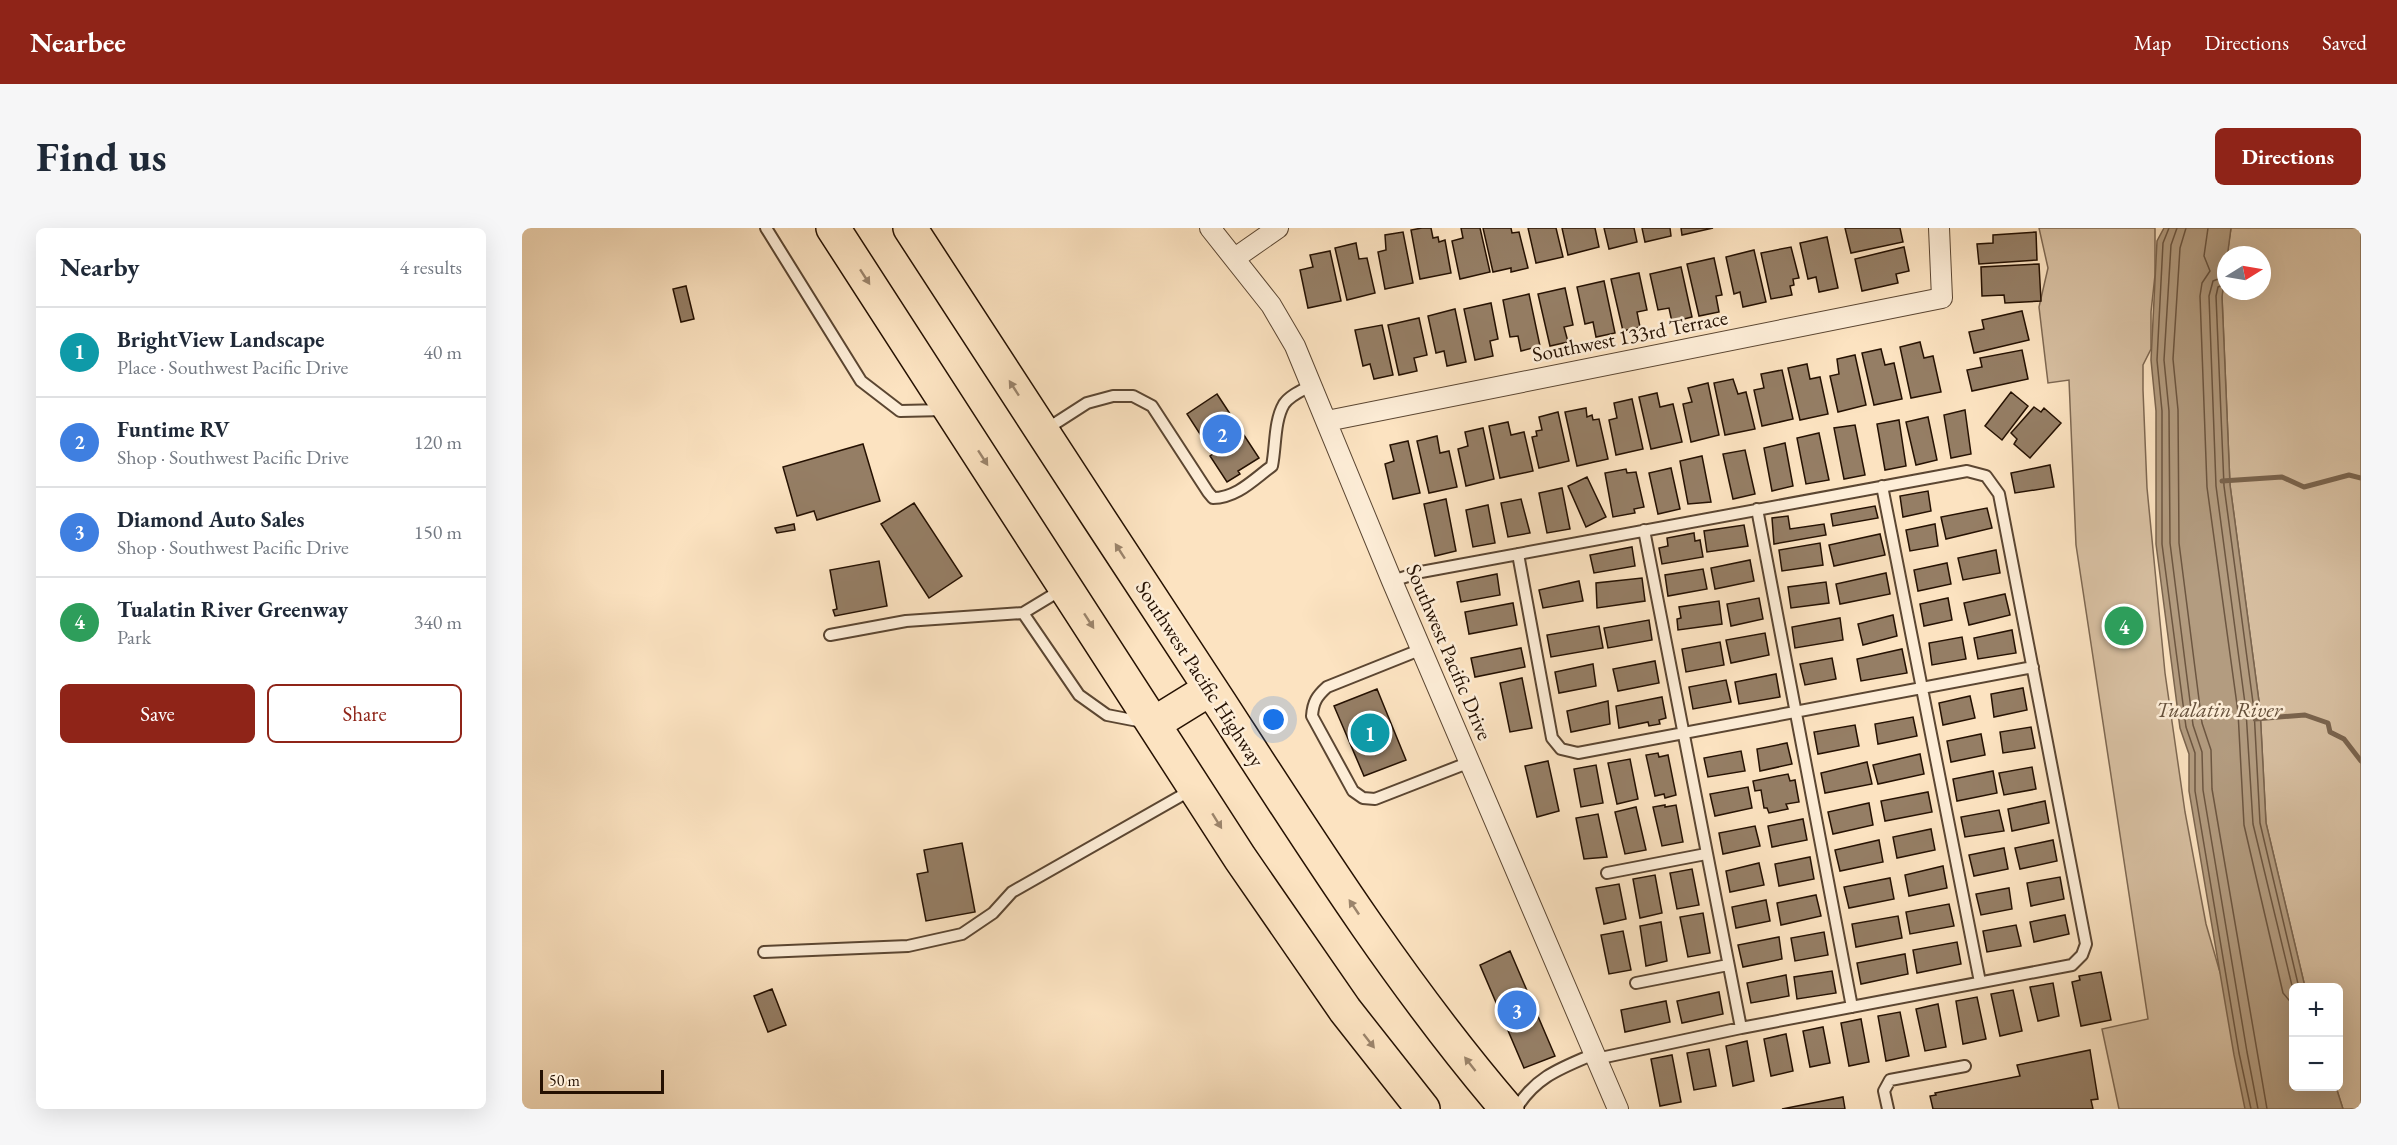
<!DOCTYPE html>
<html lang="en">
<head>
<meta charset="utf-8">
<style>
	:root { --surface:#fff; --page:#f6f6f7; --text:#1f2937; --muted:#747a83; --line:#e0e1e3; --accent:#8f2418 }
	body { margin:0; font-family:"EB Garamond",serif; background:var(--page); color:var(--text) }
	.controls { position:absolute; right:18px; bottom:18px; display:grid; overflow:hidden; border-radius:9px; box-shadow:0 6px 24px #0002 }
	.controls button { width:54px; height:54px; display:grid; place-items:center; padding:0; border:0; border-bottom:2px solid var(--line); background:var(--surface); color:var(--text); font:30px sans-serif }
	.compass { position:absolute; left:1695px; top:18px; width:54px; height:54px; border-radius:50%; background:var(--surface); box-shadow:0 6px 24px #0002; rotate:79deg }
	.scale { position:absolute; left:18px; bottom:15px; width:124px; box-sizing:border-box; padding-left:6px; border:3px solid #251102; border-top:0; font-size:16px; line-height:21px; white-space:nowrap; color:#251102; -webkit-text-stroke:4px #fdedd7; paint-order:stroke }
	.you { position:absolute; left:752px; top:492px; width:21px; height:21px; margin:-15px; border:4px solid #fff; border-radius:50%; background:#1a73e8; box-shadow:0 0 0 9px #1a73e833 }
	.badge { display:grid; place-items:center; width:39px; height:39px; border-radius:50%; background:var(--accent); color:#fff; font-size:20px; font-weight:700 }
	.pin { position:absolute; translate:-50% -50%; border:3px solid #fff; box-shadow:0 2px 6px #0006 }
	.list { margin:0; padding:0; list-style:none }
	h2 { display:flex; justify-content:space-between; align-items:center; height:78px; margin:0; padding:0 24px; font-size:26px }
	h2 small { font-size:20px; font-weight:400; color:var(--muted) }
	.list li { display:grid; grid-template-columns:39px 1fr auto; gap:18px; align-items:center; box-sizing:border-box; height:90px; padding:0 24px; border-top:2px solid var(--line) }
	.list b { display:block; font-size:22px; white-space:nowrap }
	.list p { margin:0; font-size:20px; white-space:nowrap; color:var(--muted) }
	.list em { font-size:20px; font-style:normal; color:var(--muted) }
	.actions { display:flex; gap:12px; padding:18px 24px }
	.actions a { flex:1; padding:14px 0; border:2px solid var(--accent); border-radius:9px; text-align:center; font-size:21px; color:var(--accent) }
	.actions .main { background:var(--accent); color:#fff }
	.map { position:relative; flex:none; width:1839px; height:881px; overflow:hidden; border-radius:9px }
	header { display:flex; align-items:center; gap:36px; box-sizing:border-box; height:84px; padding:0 30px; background:var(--accent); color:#fff }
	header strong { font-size:28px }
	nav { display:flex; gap:33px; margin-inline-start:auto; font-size:21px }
	.intro { display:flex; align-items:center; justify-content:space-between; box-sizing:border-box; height:144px; padding:0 36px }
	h1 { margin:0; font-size:42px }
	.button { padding:15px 27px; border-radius:9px; background:var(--accent); color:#fff; font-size:21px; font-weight:700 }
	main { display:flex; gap:36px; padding:0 36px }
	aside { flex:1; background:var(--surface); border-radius:9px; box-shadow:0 6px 24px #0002 }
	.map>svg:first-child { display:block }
	.green { fill:#d7bfa1; stroke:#7e6852; stroke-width:1.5 }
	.water { fill:#b39c80; stroke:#7a644e; stroke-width:1.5 }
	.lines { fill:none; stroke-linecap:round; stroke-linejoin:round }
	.shore { stroke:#6c5641; stroke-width:1.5 }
	.stream { stroke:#7a644e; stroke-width:5 }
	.building { fill:#957e65; stroke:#251102; stroke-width:1.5 }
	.service-casing { stroke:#5b4632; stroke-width:14 }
	.minor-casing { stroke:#5b4632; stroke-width:22 }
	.trunk-casing { stroke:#251102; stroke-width:36 }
	.service { stroke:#fdedd7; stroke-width:10 }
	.minor { stroke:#fdedd7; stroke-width:20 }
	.trunk { stroke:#fce3c1; stroke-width:33 }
	.oneway { fill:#9b846b }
	.labels { text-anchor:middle; stroke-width:5; stroke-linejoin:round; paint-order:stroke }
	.street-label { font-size:21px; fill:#251102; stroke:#fdedd7 }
	.water-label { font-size:22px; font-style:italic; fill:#65503b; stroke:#fdedd7 }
</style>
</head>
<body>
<header>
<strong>Nearbee</strong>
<nav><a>Map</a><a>Directions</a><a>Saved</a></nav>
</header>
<div class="intro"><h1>Find us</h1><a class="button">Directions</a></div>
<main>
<aside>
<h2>Nearby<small>4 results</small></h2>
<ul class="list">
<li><span class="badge" style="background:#0f9aa8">1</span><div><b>BrightView Landscape</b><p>Place · Southwest Pacific Drive</p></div><em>40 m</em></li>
<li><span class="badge" style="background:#3f7fe0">2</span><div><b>Funtime RV</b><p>Shop · Southwest Pacific Drive</p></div><em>120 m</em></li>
<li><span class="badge" style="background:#3f7fe0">3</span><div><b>Diamond Auto Sales</b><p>Shop · Southwest Pacific Drive</p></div><em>150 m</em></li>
<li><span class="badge" style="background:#2e9e5b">4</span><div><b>Tualatin River Greenway</b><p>Park</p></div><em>340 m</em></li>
</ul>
<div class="actions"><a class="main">Save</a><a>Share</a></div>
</aside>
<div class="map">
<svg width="1839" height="881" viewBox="0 0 1839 881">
	<rect width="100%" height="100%" fill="#fce3c1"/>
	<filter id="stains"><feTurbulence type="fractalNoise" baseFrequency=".00333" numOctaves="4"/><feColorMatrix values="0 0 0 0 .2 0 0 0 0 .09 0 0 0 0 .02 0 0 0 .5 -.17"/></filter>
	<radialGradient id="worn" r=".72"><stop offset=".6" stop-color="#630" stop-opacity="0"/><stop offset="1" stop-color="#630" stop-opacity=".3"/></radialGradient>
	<path class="green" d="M1517,0h116v47l-4,37v37l-8,16v25l4,98 18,185 20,139 21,112 13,45 49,140h-149l-17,-80 46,-10 -72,-474 -7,-165 -21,3 -9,-76 9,-39z
		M1709,0h130v881h-18l-7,-22 2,-1v-98l-33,-1 -39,-164 -6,-114 -30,-224 -8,-189 4,-35v30h36v-36h-35z"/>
	<path class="water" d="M1642,0h67l-9,69 8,188 30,224 6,114 39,164 -11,1v98l42,1 7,22h-98l-11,-54 -45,-264v-37l-9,-26 -24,-184v-133l-5,-51 6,-119z"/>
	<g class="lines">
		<path class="shore" d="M1647,0l-6,15 -6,117 5,51v133l24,183 9,26v38l44,262 12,56
			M1655,0l-6,17 -7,115 5,51 1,132 23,182 9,27 1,38 44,262 11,57
			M1664,0l-6,20 -7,111 5,51 1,133 23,180 9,27 1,39 55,320
			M1686,0l-4,28 6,15 -8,12 -2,13 7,191 31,225 6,113 39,168 11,13
			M1704,48l-13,5 -4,15 7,190 30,225 7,113 41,170
			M1704,56l-8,3 -2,9 8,190 30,224 6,113 39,165"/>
		<path class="stream" d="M1700,253l60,-4 22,10 45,-12 12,3
			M1733,491l50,-4 23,8 2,9 14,7 17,22"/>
	</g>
	<path class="building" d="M900,0h9l2,10 5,-1 1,5 6,-2 6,33 -31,6 -9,-49z
		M939,0h19l10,44 -30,7 -8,-38 11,-3z
		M961,0h28l1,5 7,-1 9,36 -17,4v-4l-18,4z
		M1006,0h28l7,29 -27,6z
		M1040,0h33l4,19 -31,8z
		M1082,0h30l3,14 -28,7z
		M1120,0h28l1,8 -26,6z
		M1159,0h32l-31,7z
		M1323,0h55l3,14 -52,11z
		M881,4l10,51 -28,6 -7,-37 8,-2 -1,-15z
		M1514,4l1,28 -58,4 -2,-20 16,-1v-8z
		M1305,9l11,51 -19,4 -3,-15 -8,2 -8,-36z
		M834,15l3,16 8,-1 8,35 -28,7 -12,-52z
		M1269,19l8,31 -6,1 1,6 -4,1 2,9 -21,4 -10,-46z
		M1382,19l5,24 -13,3 2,9 -36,8 -7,-32z
		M1232,22l12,52 -23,5 -3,-15 -6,2 -8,-37z
		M808,23l11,50 -33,7 -8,-38 13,-3 -3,-12z
		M1192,30l8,37 -6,1 3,16 -20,4 -12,-52z
		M1517,36l2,37 -36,2 -1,-8 -22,1 -1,-29z
		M1159,39l11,50 -20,5 -3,-14 -11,2 -8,-36z
		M1117,45l8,37 -10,2 3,15 -17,4 -12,-52z
		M1082,53l11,52 -19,4 -3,-15 -8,2 -8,-37z
		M164,58l8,33 -13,3 -8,-33z
		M1043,60l8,37 -9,2 4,15 -18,4 -12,-52z
		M1007,66l11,52 -19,5 -3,-15 -8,1 -7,-37z
		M969,75l7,36 -8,2 3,15 -18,4 -11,-51z
		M933,81l11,53 -19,4 -3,-15 -8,2 -8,-37z
		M1500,83l7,29 -55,13 -5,-21 15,-3 -2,-9z
		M897,90l8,37 -13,3 3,13 -18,4 -11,-50z
		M860,97l11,50 -19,4 -4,-15 -7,2 -8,-36z
		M1398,114l4,16 9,-2 8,36 -30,6 -11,-51z
		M1359,121l4,16 9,-2 8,36 -28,6 -12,-52z
		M1500,122l6,29 -56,12 -5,-21 15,-3 -2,-9z
		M1333,127l11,50 -28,7 -8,-36 9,-2 -2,-15z
		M1285,136l3,15 10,-2 8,37 -28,6 -12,-52z
		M1260,142l11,49 -31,7 -8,-36 10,-2 -3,-14z
		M1211,151l5,15 8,-2 9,37 -30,6 -11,-52z
		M1186,155l11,52 -28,7 -8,-38 9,-2 -4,-14z
		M1489,164l17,14 -26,34 -17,-14z
		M1135,165l3,14 13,-3 9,38 -31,7 -12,-52z
		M695,166l42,64 -21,13 2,3 -13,8 -17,-26 3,-2 -26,-40z
		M1110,171l11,50 -27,6 -7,-35 8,-2 -3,-15z
		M1512,179l7,5 3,-4 17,15 -31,35 -16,-14 3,-5 -6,-6z
		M1064,180l1,9 5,-2 1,5 6,-1 9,40 -31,7 -12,-54z
		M1443,182l6,44 -20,4 -7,-43z
		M1036,184l11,49 -30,7 -7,-31 5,-1 -1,-5 6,-1 -3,-13z
		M1406,189l9,43 -21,5 -10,-43z
		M1377,192l7,46 -21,4 -8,-46z
		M986,194l3,13 13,-3 9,39 -33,7 -11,-52z
		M1333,197l10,50 -21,4 -10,-51z
		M961,200l11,51 -28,7 -8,-37 10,-3 -3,-14z
		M1297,205l10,47 -23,4 -9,-46z
		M915,208l3,17 9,-2 8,36 -28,6 -12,-52z
		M886,213l12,52 -27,6 -8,-35 9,-3 -4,-16z
		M1263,215l8,43 -21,5 -8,-43z
		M341,216l17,57 -63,19 -3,-9 -17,5 -14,-49z
		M1223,222l10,44 -22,5 -10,-45z
		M1180,228l9,46 -23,2 -8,-43z
		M1528,237l4,22 -39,6 -4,-20z
		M1149,240l9,41 -22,5 -9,-41z
		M1104,241l1,4 9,-1 8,35 -10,2 1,4 -22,4 -8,-44z
		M1065,249l19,40 -20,10 -18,-41z
		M1040,260l8,41 -23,4 -8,-40z
		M1406,263l3,20 -28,6 -3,-21z
		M924,271l10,52 -21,5 -11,-52z
		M999,271l9,34 -22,4 -7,-34z
		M392,275l48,73 -33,22 -48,-74z
		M966,277l7,38 -22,4 -7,-37z
		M1353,278l3,12 -45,8 -2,-12z
		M1465,280l5,20 -46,11 -5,-22z
		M1266,288l2,13 34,-5 2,11 -52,9 -2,-26z
		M272,296l1,6 -18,3 -2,-5z
		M1413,296l3,22 -28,5 -4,-21z
		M1222,297l4,21 -41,6 -3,-21z
		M1172,305l1,8 5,-1 3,17 -41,7 -3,-16 9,-2 -1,-8z
		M1358,306l5,21 -51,11 -5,-21z
		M1298,315l3,22 -41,6 -3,-21z
		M1110,319l3,19 -41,7 -4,-18z
		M1474,322l4,23 -37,7 -5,-22z
		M1228,332l4,21 -39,8 -4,-21z
		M357,333l8,45 -52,10 -2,-6 4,-1 -7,-39z
		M1425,335l4,21 -33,7 -4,-21z
		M1181,341l4,20 -39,7 -3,-21z
		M1364,345l4,21 -50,10 -4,-20z
		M975,346l3,21 -39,7 -4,-20z
		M1120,350l3,23 -48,7 -1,-25z
		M1057,353l4,20 -40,7 -4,-18z
		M1304,354l3,21 -38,5 -3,-21z
		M1483,366l5,21 -41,10 -5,-22z
		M1237,370l4,21 -32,7 -4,-22z
		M1426,370l4,22 -28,6 -4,-22z
		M1197,373l3,23 -44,6 -1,-11 4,-1 -2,-11z
		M991,375l4,22 -48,9 -4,-22z
		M1371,387l4,21 -34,9 -5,-21z
		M1318,390l3,22 -48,8 -3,-21z
		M1127,392l3,20 -44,8 -4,-20z
		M1077,398l4,22 -52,9 -4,-22z
		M1490,402l4,23 -38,6 -4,-21z
		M1243,405l4,22 -38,8 -5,-23z
		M1440,409l4,22 -34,6 -3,-22z
		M1198,414l4,23 -38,7 -4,-23z
		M999,420l4,19 -50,10 -4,-19z
		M1380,421l5,24 -46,8 -4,-22z
		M1310,430l4,21 -31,6 -5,-21z
		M1133,433l4,22 -41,8 -5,-22z
		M1071,436l3,22 -37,7 -4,-21z
		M1254,446l4,23 -41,7 -4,-22z
		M1000,450l10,50 -22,4 -10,-49z
		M1204,452l5,22 -38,7 -4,-22z
		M1501,460l4,22 -33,7 -3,-23z
		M855,461l29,71 -42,16 -30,-70z
		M1448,468l5,22 -32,7 -4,-22z
		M1140,469l4,21 -7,2 1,4 -11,2 -1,-4 -29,6 -3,-22z
		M1086,473l2,23 -39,8 -4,-21z
		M1391,489l4,19 -39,8 -3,-20z
		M1333,497l4,21 -41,8 -4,-22z
		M1509,499l4,21 -32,5 -3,-21z
		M1459,506l4,21 -34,7 -4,-21z
		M1265,515l5,21 -32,7 -3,-22z
		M1219,523l4,20 -37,6 -4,-19z
		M1136,525l1,4 9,-2 8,40 -11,3 -1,-4 -9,2 -9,-41z
		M1398,526l4,20 -46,10 -5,-19z
		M1108,531l8,40 -21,5 -9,-41z
		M1026,533l11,50 -22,6 -12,-51z
		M1345,534l5,22 -47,9 -4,-20z
		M1074,537l7,38 -22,4 -7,-38z
		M1510,539l4,22 -32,6 -5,-22z
		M1471,543l4,22 -40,8 -4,-22z
		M1266,546l2,7 5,-1 4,22 -13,2 2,5 -19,4 -2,-5h-3l-3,-18 -6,1 -2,-10z
		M1226,559l4,21 -37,8 -5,-22z
		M1406,564l4,20 -47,9 -4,-20z
		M1523,573l4,22 -37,8 -4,-22z
		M1347,575l4,22 -40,9 -5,-22z
		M1143,577v2l11,-2 7,37 -21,4 -9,-39z
		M1114,579l10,43 -21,4 -10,-42z
		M1477,582l5,21 -39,6 -4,-20z
		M1076,586l9,43 -23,2 -8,-41z
		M1281,591l4,21 -35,7 -4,-21z
		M1233,598l5,20 -37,8 -4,-21z
		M1409,601l4,21 -38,8 -4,-21z
		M1357,612l4,22 -43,9 -5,-21z
		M1531,612l4,21 -37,8 -5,-21z
		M440,615l13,69 -49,9 -9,-47 11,-2 -4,-22z
		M1482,620l4,21 -34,7 -5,-21z
		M1288,629l4,22 -35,7 -4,-22z
		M1237,635l5,22 -34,7 -4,-21z
		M1421,638l4,22 -38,8 -4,-21z
		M1170,641l7,36 -22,4 -7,-36z
		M1133,647l7,38 -22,5 -7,-39z
		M1538,649l4,22 -33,7 -4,-23z
		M1368,650l4,21 -45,9 -5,-21z
		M1097,656l7,35 -22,5 -8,-36z
		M1487,660l3,21 -31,6 -5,-21z
		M1294,667l5,21 -40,9 -4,-22z
		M1244,672l4,21 -34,7 -4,-21z
		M1427,676l5,22 -44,8 -4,-22z
		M1181,685l7,40 -22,4 -8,-40z
		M1543,687l4,19 -35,8 -4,-20z
		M1376,688l4,22 -46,9 -4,-23z
		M1139,694l6,39 -21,5 -6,-40z
		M1494,697l5,21 -34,6 -4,-21z
		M1101,703l8,39 -22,4 -8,-39z
		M1302,704l4,23 -33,6 -4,-23z
		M1257,709l3,22 -39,8 -5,-22z
		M1435,714l4,22 -44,9 -4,-23z
		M988,723l45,105 -31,12 -44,-103z
		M1383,726l3,20 -47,10 -4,-21z
		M1310,743l4,22 -39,6 -3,-22z
		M1579,744l10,48 -30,6 -9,-44 8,-2 -1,-4z
		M1264,747l3,21 -38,7 -4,-20z
		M1531,755l6,33 -21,5 -8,-34z
		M250,761l14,36 -18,7 -14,-36z
		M1491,762l9,41 -22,5 -9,-42z
		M1197,764l4,22 -41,9 -5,-22z
		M1455,769l9,42 -23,5 -7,-43z
		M1144,773l4,21 -45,10 -4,-22z
		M1416,776l8,43 -21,4 -9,-42z
		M1378,784l9,44 -23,5 -8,-45z
		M1339,791l8,43 -20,4 -8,-43z
		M1301,799l7,36 -20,4 -7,-36z
		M1264,806l7,37 -22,5 -7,-37z
		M1225,813l7,40 -21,5 -7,-40z
		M1187,821l7,37 -22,4 -7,-37z
		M1568,822l8,49 -7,1 2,9h-160l-3,-13 6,-1 -1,-2 85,-17 -3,-11z
		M1150,827l9,47 -21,4 -9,-47z
		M1321,869l2,12h-63z"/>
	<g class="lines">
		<g class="service-casing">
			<path id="service" d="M244,0l95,153 39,30 45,-1
				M523,202l42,-27 26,-7h20l19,10 56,86 5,6c24,0 41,-19 59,-32 4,-20 2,-45 12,-62 6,-9 19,-14 28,-19
				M1360,258l98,496
				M1235,281l95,498
				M1122,302l97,498
				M996,326l34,184 9,11 17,4 455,-86
				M870,353l29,-9 546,-101 19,5 13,18 87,450 -4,11 -10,10 -331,63 -145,31
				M501,385l56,82 28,20 36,7
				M308,407l76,-14 117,-8 38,-23
				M900,421l-95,38c-10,9 -14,15 -15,29l41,75 10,7 12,1 95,-37
				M1085,645l99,-19
				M242,724l144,-6 54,-12 31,-21 19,-21 181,-103
				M1114,755l92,-18
				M994,881c19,-32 45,-41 78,-55
				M1366,881l-4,-18 6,-11 75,-14"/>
		</g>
		<g class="minor-casing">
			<path id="minor" d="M688,0l61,77 24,41 97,235 226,528
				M713,30l43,-30
				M805,193l615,-123 -3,-70"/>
		</g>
		<g class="trunk-casing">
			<path id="trunk" d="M311,0l407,630 105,152 78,99
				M388,0c103,159 206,317 310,475 90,139 179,280 287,406
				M633,495l55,-34"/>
		</g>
		<use href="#service" class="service"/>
		<use href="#minor" class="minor"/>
		<use href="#trunk" class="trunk"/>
	</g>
	<defs><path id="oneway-solid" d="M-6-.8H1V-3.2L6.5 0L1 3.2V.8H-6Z" transform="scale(1.5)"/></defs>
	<g class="oneway">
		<use href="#oneway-solid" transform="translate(343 49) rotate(57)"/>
		<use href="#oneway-solid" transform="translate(492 160) rotate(-123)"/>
		<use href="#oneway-solid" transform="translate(461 230) rotate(57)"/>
		<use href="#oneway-solid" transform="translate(598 323) rotate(-123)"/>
		<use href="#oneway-solid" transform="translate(567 393) rotate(57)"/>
		<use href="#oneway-solid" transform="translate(695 593) rotate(58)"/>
		<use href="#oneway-solid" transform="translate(832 679) rotate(-124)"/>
		<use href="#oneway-solid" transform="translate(847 813) rotate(52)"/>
		<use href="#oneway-solid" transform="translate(948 836) rotate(-128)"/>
	</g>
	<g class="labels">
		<g class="street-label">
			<text transform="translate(1108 108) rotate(-11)" y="7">Southwest 133rd Terrace</text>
			<text transform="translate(927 424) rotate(67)" y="7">Southwest Pacific Drive</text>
			<text transform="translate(678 446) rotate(57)" y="7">Southwest Pacific Highway</text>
		</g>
		<g class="water-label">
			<text x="1697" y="489">Tualatin River</text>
		</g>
	</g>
	<rect width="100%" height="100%" filter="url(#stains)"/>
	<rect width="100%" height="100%" fill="url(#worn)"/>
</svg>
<div class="controls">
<button>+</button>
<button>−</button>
</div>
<svg class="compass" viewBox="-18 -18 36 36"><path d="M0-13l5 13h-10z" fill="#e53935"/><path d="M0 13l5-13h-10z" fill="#747a83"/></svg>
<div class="scale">50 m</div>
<div class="you"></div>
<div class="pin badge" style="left:848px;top:505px;background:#0f9aa8">1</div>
<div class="pin badge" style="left:700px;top:206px;background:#3f7fe0">2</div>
<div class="pin badge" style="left:995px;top:782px;background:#3f7fe0">3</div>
<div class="pin badge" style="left:1602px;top:398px;background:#2e9e5b">4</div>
</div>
</main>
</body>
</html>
